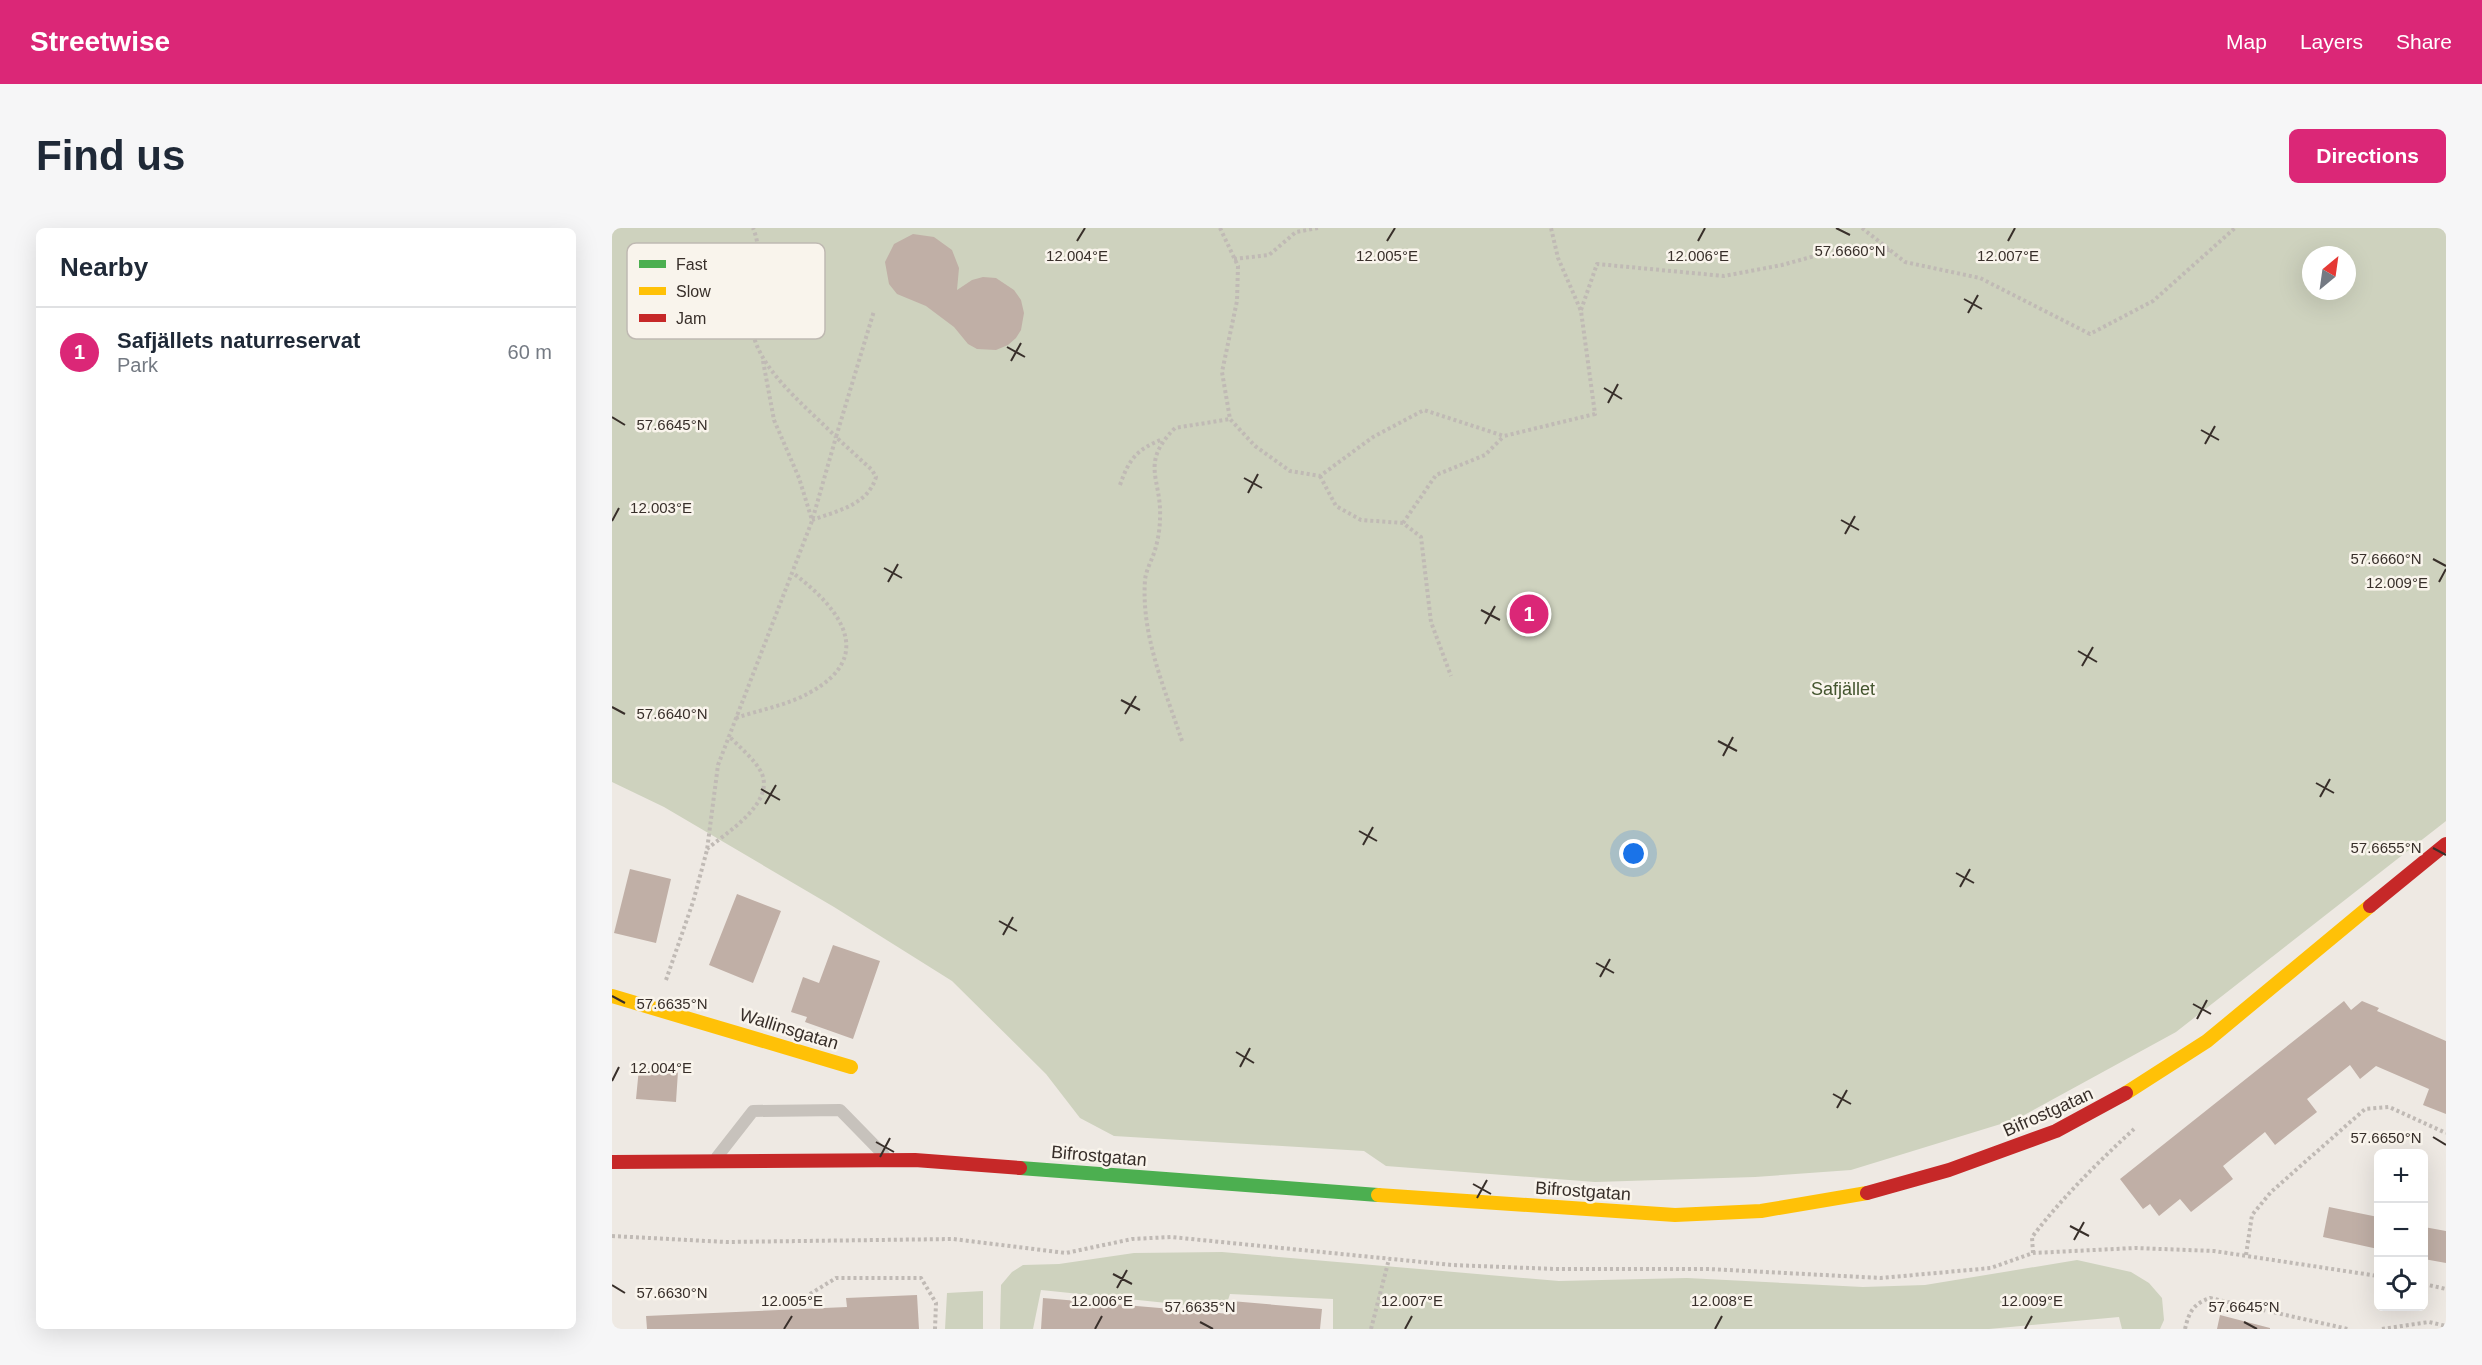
<!DOCTYPE html>
<html lang="en">
<head>
<meta charset="utf-8">
<style>
	:root { --surface:#fff; --page:#f6f6f7; --text:#1f2937; --muted:#747a83; --line:#e0e1e3; --accent:#db2777 }
	body { margin:0; font-family:Helvetica,sans-serif; background:var(--page); color:var(--text) }
	.controls { position:absolute; right:18px; bottom:18px; display:grid; overflow:hidden; border-radius:9px; box-shadow:0 6px 24px #0002 }
	.controls button { width:54px; height:54px; display:grid; place-items:center; padding:0; border:0; border-bottom:2px solid var(--line); background:var(--surface); color:var(--text); font:30px sans-serif }
	.compass { position:absolute; left:1690px; top:18px; width:54px; height:54px; border-radius:50%; background:var(--surface); box-shadow:0 6px 24px #0002; rotate:29deg }
	.you { position:absolute; left:1022px; top:626px; width:21px; height:21px; margin:-15px; border:4px solid #fff; border-radius:50%; background:#1a73e8; box-shadow:0 0 0 9px #1a73e833 }
	.badge { display:grid; place-items:center; width:39px; height:39px; border-radius:50%; background:var(--accent); color:#fff; font-size:20px; font-weight:700 }
	.pin { position:absolute; translate:-50% -50%; border:3px solid #fff; box-shadow:0 2px 6px #0006 }
	.list { margin:0; padding:0; list-style:none }
	h2 { display:flex; justify-content:space-between; align-items:center; height:78px; margin:0; padding:0 24px; font-size:26px }
	h2 small { font-size:20px; font-weight:400; color:var(--muted) }
	.list li { display:grid; grid-template-columns:39px 1fr auto; gap:18px; align-items:center; box-sizing:border-box; height:90px; padding:0 24px; border-top:2px solid var(--line) }
	.list b { display:block; font-size:22px; white-space:nowrap }
	.list p { margin:0; font-size:20px; white-space:nowrap; color:var(--muted) }
	.list em { font-size:20px; font-style:normal; color:var(--muted) }
	.icon { flex:none; width:33px; height:33px; fill:none; stroke:currentColor; stroke-width:2; stroke-linecap:round; stroke-linejoin:round }
	.map { position:relative; flex:none; width:1834px; height:1101px; overflow:hidden; border-radius:9px }
	header { display:flex; align-items:center; gap:36px; box-sizing:border-box; height:84px; padding:0 30px; background:var(--accent); color:#fff }
	header strong { font-size:28px }
	nav { display:flex; gap:33px; margin-inline-start:auto; font-size:21px }
	.intro { display:flex; align-items:center; justify-content:space-between; box-sizing:border-box; height:144px; padding:0 36px }
	h1 { margin:0; font-size:42px }
	.button { padding:15px 27px; border-radius:9px; background:var(--accent); color:#fff; font-size:21px; font-weight:700 }
	main { display:flex; gap:36px; padding:0 36px }
	aside { flex:1; background:var(--surface); border-radius:9px; box-shadow:0 6px 24px #0002 }
	.map>svg:first-child { display:block }
	.green { fill:#ced2be; fill-rule:evenodd }
	.building { fill:#c0afa6 }
	.lines { fill:none; stroke-linecap:round; stroke-linejoin:round }
	.path { stroke:#c0bab5; stroke-width:4; stroke-dasharray:3 3; stroke-linecap:butt }
	.lane { stroke:#c7c2bc; stroke-width:12 }
	.fast { stroke:#4caf50; stroke-width:14 }
	.slow { stroke:#ffc107; stroke-width:14 }
	.jam { stroke:#c62828; stroke-width:14 }
	.ticks { fill:none; stroke:#382f2a; stroke-width:2 }
	.labels { text-anchor:middle; stroke-width:5; stroke-linejoin:round; paint-order:stroke }
	.park-label { font-size:18px; fill:#44552f; stroke:#f9f4ec }
	.street-label { font-size:18px; fill:#382f2a; stroke:#f9f4ec }
	.key { fill:#f9f4ec; stroke:#bfb9b2; stroke-width:1.5 }
	.key-label { font-size:16px; fill:#382f2a }
	.ticks-label { font-size:15px; text-anchor:middle; fill:#382f2a; stroke:#f9f4ec; stroke-width:5; stroke-linejoin:round; paint-order:stroke }
</style>
</head>
<body>
<header>
<strong>Streetwise</strong>
<nav><a>Map</a><a>Layers</a><a>Share</a></nav>
</header>
<div class="intro"><h1>Find us</h1><a class="button">Directions</a></div>
<main>
<aside>
<h2>Nearby<small></small></h2>
<ul class="list">
<li><span class="badge">1</span><div><b>Safjällets naturreservat</b><p>Park</p></div><em>60 m</em></li>
</ul>
</aside>
<div class="map">
<svg width="1834" height="1101" viewBox="0 0 1834 1101">
	<rect width="100%" height="100%" fill="#eee9e3"/>
	<path class="green" d="M0,0h1834v593l-270,211 -159,87 -166,51 -96,7 -160,5 -209,-16 -22,-15 -250,-15 -34,-18 -34,-44 -94,-93 -118,-74 -170,-100 -52,-25zM1699,27h36v36h-36z
		M610,1024l337,29 128,-3 176,9 62,-2 152,-25 54,12 18,11 13,15 2,22 -4,9h-38l-3,-12 -130,12h-656v-30l-103,-5 -5,15 -184,-19 -8,39h-33l1,-44 11,-13 11,-7 36,-1 75,-11z
		M371,1063v38h-38l2,-36z"/>
	<path class="building" d="M301,6l21,3 18,13 7,18 -2,22 15,-10 11,-3 13,1 18,12 7,10 3,13 -3,17 -5,8 -8,7 -12,5 -19,-1 -9,-5 -14,-17 -28,-21 -29,-12 -8,-10 -4,-22 9,-18z
		M18,641l41,10 -15,64 -42,-10z
		M125,666l44,17 -28,72 -44,-18z
		M221,717l47,16 -27,78 -48,-17 2,-5 -16,-5 12,-35 16,6z
		M1732,773l7,9 11,-9 17,7 -2,3 69,30v73l-23,-9 6,-16 -53,-23 -16,13 -10,-14 -43,34 10,13 -42,33 -10,-13 -42,34 10,13 -42,33 -11,-13 -21,17 -9,-12 -7,5 -23,-30z
		M27,840l39,3 -2,31 -40,-3z
		M1717,979l49,10v32l-55,-12z
		M1812,999l22,4v32l-22,-4z
		M305,1067l2,34h-272l-1,-13 201,-9 -1,-9z
		M431,1070l187,16 1,-13 91,8 -2,20h-279z
		M1608,1087l50,13v1h-53z"/>
	<g class="lines">
		<path class="path" d="M608,0l18,38 -1,35 -15,71 8,47 25,27 35,25 30,5 53,-39 51,-27 80,26 91,-22 -14,-103 -23,-53 -7,-30
			M1250,0l43,34 75,16 110,56 63,-33 82,-73
			M622,31l35,-4 27,-23 22,-4
			M969,82l16,-46 127,12 58,-11 58,-16 51,1
			M151,133l11,59 25,58 13,42
			M708,248l16,30 25,14 42,3 18,14 10,85 20,54
			M508,257c9,-26 17,-36 43,-46
			M200,292c25,-9 56,-15 64,-43l-4,-7 -36,-33 38,-126
			M791,295l33,-48 49,-20 19,-19
			M124,490c23,-8 52,-13 73,-25 70,-38 28,-87 -16,-120
			M570,513c-17,-52 -41,-105 -37,-161 1,-10 7,-20 10,-30 3,-10 5,-22 5,-32 2,-39 -21,-54 15,-90l55,-9
			M95,621c19,-16 67,-45 55,-75 -6,-14 -24,-28 -34,-39
			M54,752l27,-78 14,-52 11,-85 94,-244 24,-84c-28,-29 -83,-71 -84,-113 -1,-32 14,-65 1,-96
			M0,1008l114,6 227,-3 113,14 66,-14 39,-2 281,28 103,4h154l172,9 110,-10 42,-15 102,-5 79,3 164,25
			M1421,1025l-1,-16c30,-39 65,-74 102,-108
			M1634,1027l6,-40 19,-23 94,-83 24,-2 57,26
			M1812,1056l22,5
			M198,1066l26,-16h85l15,25 -1,26
			M759,1101l18,-70
			M1573,1101c4,-17 8,-25 25,-31l138,31
			M1770,1101l47,-7 17,4"/>
		<path class="lane" d="M105,929l36,-46 87,-1 44,45"/>
		<path class="fast" d="M408,940l358,27"/>
		<path class="slow" d="M0,768l239,71
			M1514,865l81,-52 163,-135
			M766,967l297,20 86,-4 106,-18"/>
		<path class="jam" d="M1758,678l76,-62
			M0,934l303,-2 105,8
			M1255,965l82,-23 107,-39 70,-38"/>
	</g>
	<path class="ticks" d="M1224,0l14,7M465,13l8,-13M775,13l8,-13M1086,13l7,-13M1396,13l7,-13M1352,71l18,10M1356,85l10,-18M395,119l18,10M399,133l10,-18M992,160l18,11M996,175l10,-19M0,189l13,8M1589,202l18,10M1593,216l10,-18M632,250l18,10M636,265l10,-19M1229,292l18,10M0,293l7,-13M1233,306l10,-18M1821,331l13,7M272,340l18,10M276,354l10,-18M1827,354l7,-13M869,382l19,10M873,396l10,-18M1466,423l19,11M1470,438l11,-19M509,472l19,10M0,479l13,7M513,486l11,-18M1106,513l19,10M1111,528l10,-19M1704,555l18,10M149,561l19,11M1708,569l10,-18M153,576l11,-19M747,603l18,10M751,617l10,-18M1821,620l13,7M1344,645l18,10M1348,659l10,-18M387,693l18,10M391,707l10,-18M984,735l18,10M988,749l10,-18M0,768l13,7M1581,776l18,10M1585,791l10,-19M624,824l18,11M628,839l10,-19M0,853l7,-14M1221,866l18,10M1225,880l10,-18M1821,909l13,8M264,914l18,10M268,929l10,-19M861,956l18,10M865,970l10,-18M1458,998l19,10M1462,1012l10,-18M501,1046l19,10M0,1057l13,8M505,1060l10,-18M588,1094l13,7M1632,1094l13,7M172,1101l8,-13M483,1101l7,-13M793,1101l7,-13M1103,1101l7,-13M1413,1101l7,-13"/>
	<g class="labels">
		<g class="park-label">
			<text x="1231" y="467">Safjället</text>
		</g>
		<g class="street-label">
			<text transform="translate(177 801) rotate(17)" y="6">Wallinsgatan</text>
			<text transform="translate(1436 884) rotate(-24)" y="6">Bifrostgatan</text>
			<text transform="translate(487 928) rotate(5)" y="6">Bifrostgatan</text>
			<text transform="translate(971 963) rotate(4)" y="6">Bifrostgatan</text>
		</g>
	</g>
	<rect x="15" y="15" width="198" height="96" rx="9" class="key"/>
	<rect x="27" y="32" width="27" height="8" fill="#4caf50"/>
	<rect x="27" y="59" width="27" height="8" fill="#ffc107"/>
	<rect x="27" y="86" width="27" height="8" fill="#c62828"/>
	<g class="key-label">
		<text x="64" y="42">Fast</text>
		<text x="64" y="69">Slow</text>
		<text x="64" y="96">Jam</text>
	</g>
	<g class="ticks-label">
		<text x="1238" y="28">57.6660°N</text>
		<text x="465" y="33">12.004°E</text>
		<text x="775" y="33">12.005°E</text>
		<text x="1086" y="33">12.006°E</text>
		<text x="1396" y="33">12.007°E</text>
		<text x="60" y="202">57.6645°N</text>
		<text x="49" y="285">12.003°E</text>
		<text x="1774" y="336">57.6660°N</text>
		<text x="1785" y="360">12.009°E</text>
		<text x="60" y="491">57.6640°N</text>
		<text x="1774" y="625">57.6655°N</text>
		<text x="60" y="781">57.6635°N</text>
		<text x="49" y="845">12.004°E</text>
		<text x="1774" y="915">57.6650°N</text>
		<text x="60" y="1070">57.6630°N</text>
		<text x="180" y="1078">12.005°E</text>
		<text x="490" y="1078">12.006°E</text>
		<text x="800" y="1078">12.007°E</text>
		<text x="1110" y="1078">12.008°E</text>
		<text x="1420" y="1078">12.009°E</text>
		<text x="588" y="1084">57.6635°N</text>
		<text x="1632" y="1084">57.6645°N</text>
	</g>
</svg>
<div class="controls">
<button>+</button>
<button>−</button>
<button><svg class="icon" aria-label="locate" viewBox="0 0 24 24"><circle cx="12" cy="12" r="6"/><path d="M12 2v4M12 18v4M2 12h4M18 12h4"/></svg></button>
</div>
<svg class="compass" viewBox="-18 -18 36 36"><path d="M0-13l5 13h-10z" fill="#e53935"/><path d="M0 13l5-13h-10z" fill="#747a83"/></svg>
<div class="you"></div>
<div class="pin badge" style="left:917px;top:386px">1</div>
</div>
</main>
</body>
</html>
